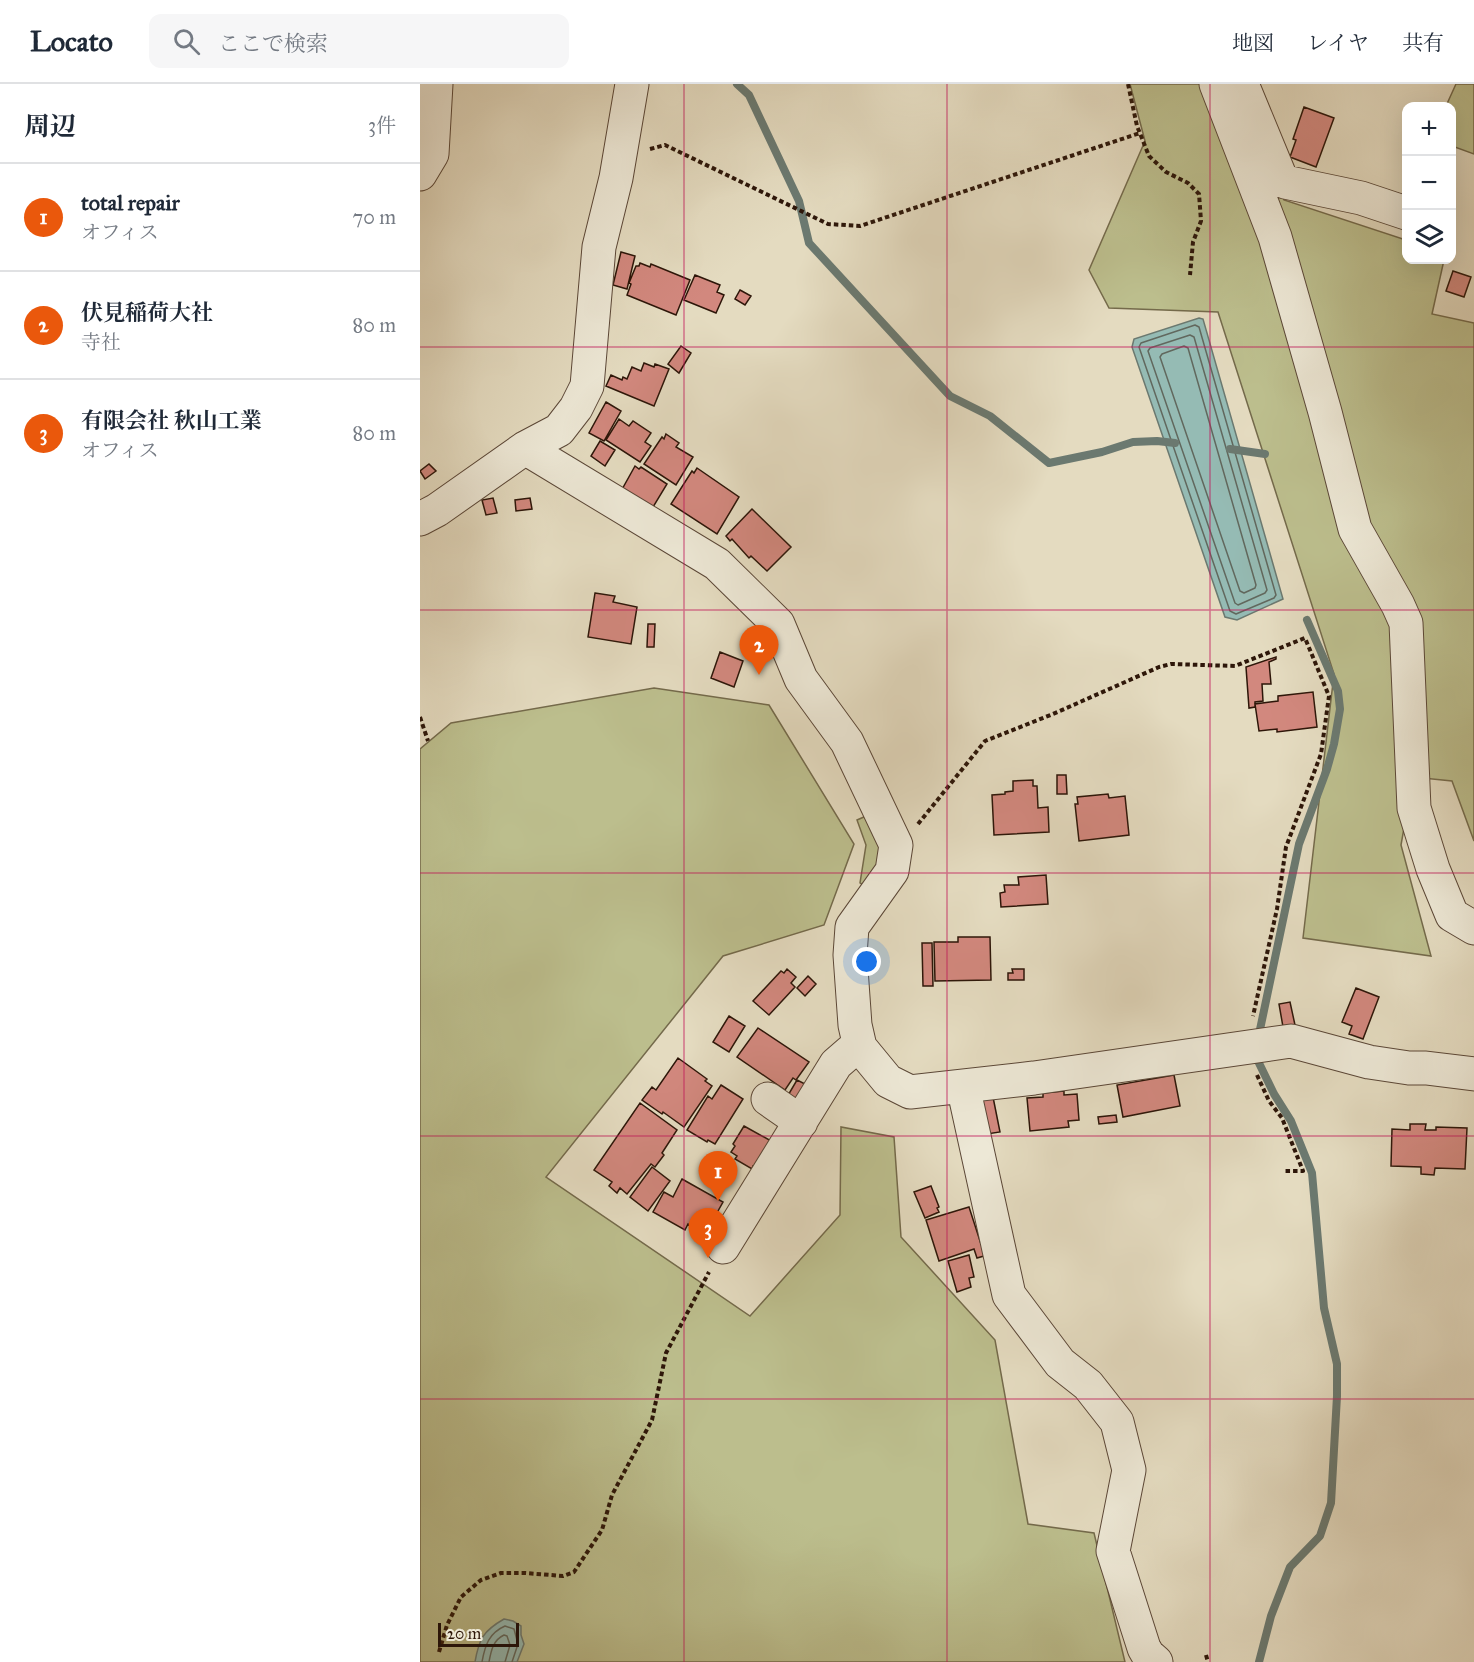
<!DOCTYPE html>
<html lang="ja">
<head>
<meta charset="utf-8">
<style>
	:root { --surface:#fff; --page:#f6f6f7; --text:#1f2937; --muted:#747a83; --line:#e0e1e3; --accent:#ea580c }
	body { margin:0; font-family:"IM FELL Great Primer","Noto Serif JP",serif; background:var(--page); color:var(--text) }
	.controls { position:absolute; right:18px; top:18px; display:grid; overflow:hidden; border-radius:12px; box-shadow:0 6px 24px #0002 }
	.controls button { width:54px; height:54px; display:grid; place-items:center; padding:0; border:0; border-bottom:2px solid var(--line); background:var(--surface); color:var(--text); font:30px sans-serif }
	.scale { position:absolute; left:18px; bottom:15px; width:81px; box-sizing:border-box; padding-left:6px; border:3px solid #2d1609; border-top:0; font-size:16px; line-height:21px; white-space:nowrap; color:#2d1609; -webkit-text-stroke:4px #ede8d6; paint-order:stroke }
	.you { position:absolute; left:447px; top:878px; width:21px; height:21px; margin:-15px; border:4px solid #fff; border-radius:50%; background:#1a73e8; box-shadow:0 0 0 9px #1a73e833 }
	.badge { display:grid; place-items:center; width:39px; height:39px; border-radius:50%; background:var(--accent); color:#fff; font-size:20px; font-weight:700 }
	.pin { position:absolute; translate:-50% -50px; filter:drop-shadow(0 2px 3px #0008) }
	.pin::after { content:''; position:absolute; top:32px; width:21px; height:18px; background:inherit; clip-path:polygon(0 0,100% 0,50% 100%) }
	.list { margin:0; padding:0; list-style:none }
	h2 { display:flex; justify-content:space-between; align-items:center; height:78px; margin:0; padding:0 24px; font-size:26px }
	h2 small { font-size:20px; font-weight:400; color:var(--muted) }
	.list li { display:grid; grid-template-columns:39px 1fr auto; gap:18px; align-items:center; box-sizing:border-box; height:108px; padding:0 24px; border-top:2px solid var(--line) }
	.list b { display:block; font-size:22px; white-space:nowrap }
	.list p { margin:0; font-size:20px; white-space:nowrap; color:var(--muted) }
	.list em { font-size:20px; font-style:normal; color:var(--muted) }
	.icon { flex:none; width:33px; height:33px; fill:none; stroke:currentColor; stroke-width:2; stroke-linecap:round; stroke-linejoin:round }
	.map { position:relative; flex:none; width:1054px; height:1578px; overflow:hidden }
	header { display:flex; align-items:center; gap:36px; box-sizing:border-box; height:84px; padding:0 30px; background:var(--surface); border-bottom:2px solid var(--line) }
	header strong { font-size:28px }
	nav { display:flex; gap:33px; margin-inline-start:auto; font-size:21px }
	.search { width:420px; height:54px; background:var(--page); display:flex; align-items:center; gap:15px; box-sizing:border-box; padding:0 21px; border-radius:12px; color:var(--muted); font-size:22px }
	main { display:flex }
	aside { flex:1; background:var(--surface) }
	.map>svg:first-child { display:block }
	.green { fill:#bcbe8d; stroke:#746a4b; stroke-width:1.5 }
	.water { fill:#95bbb4; stroke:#6b7970; stroke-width:1.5 }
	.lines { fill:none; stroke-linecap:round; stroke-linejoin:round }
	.shore { stroke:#61685e; stroke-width:1.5 }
	.stream { stroke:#6b7970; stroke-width:8 }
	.building { fill:#d2887e; stroke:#2d1609; stroke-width:1.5 }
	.minor-casing { stroke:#5b4737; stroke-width:35 }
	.path { stroke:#2d1609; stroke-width:4; stroke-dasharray:4.5 3; stroke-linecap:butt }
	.minor { stroke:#ede8d6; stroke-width:33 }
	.grid { fill:none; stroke:#c2185b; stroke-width:1.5; stroke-opacity:0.55 }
</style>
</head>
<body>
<header>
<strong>Locato</strong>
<div class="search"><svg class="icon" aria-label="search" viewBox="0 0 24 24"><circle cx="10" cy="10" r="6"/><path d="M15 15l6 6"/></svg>ここで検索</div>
<nav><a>地図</a><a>レイヤ</a><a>共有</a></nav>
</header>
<main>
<aside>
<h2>周辺<small>3件</small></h2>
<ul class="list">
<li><span class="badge">1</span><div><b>total repair</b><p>オフィス</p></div><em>70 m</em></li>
<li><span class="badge">2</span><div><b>伏見稲荷大社</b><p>寺社</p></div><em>80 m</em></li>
<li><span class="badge">3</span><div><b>有限会社 秋山工業</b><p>オフィス</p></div><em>80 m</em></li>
</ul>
</aside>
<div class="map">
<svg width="1054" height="1578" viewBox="0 0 1054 1578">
	<rect width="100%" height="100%" fill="#e4dbc0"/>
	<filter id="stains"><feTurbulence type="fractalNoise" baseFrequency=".00333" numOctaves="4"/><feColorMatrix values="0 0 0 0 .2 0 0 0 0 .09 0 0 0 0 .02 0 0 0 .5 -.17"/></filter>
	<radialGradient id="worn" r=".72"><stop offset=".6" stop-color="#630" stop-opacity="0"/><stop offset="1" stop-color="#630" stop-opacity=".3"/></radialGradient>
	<path class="green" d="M710,0h109l45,116 122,40v20h38l-12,54 42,9v518l-22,-60 -39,-4 -12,68 30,111 -128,-18 31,-264 -116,-362 -109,-4 -20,-38 56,-129z
		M1036,0h18v70l-22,-8v-40h-6z
		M234,604l115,17 85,139 -30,81 -101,31 -177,221 204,139 90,-101 1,-88 53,10 7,100 94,103 33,184 66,9 31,129h-705v-913l31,-26z
		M453,729l14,31 -19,44 -8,-5 6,-38 -9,-25z"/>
	<path class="water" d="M779,234l4,1 80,280 -46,21 -12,-3 -93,-270 2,-8z
		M84,1535l9,2 8,5v9l3,9 -7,18h-42c4,-23 8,-31 29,-43z"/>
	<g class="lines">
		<path class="shore" d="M775,241l4,2 77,268 -2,3 -38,16 -6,-3 -91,-264 2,-4z
			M770,251l4,2 73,253 -2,3 -27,12 -3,-2 -87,-252 2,-3z
			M764,262l4,2 68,237 -1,3 -11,5 -4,-2 -80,-234 2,-3z
			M62,1578c3,-17 7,-29 23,-36l9,3 4,15 -6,18
			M69,1578c2,-11 4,-22 15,-27l3,1 3,9 -5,17"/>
		<path class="stream" d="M317,0l12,11 50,106 10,42 141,153 40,20 59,47 53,-11 31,-10 24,-1 18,2
			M810,365l35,5
			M838,955l41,-195 28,-75 7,-25 6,-35 -2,-18 -31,-71
			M838,967v10l16,33 17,27 21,52 12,135 13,56v32l-6,107 -11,33 -30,31 -19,49 -12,46"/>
	</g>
	<path class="building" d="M884,23l30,11 -18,49 -26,-10 6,-17 -3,-1z
		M201,168l14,4 -8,33 -14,-4z
		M220,179l10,4 1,-3 39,16 -14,35 -49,-20 4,-11 -2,-1 7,-17h3z
		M1033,187l18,6 -7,20 -18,-6z
		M275,191l25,10 -3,7 7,3 -8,18 -32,-13z
		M320,206l11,6 -6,9 -10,-6z
		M261,262l10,7 -12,20 -11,-9z
		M224,279l10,4 1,-3 14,5 -15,37 -48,-20 5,-11 11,5 1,-3 4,2 5,-12 9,4z
		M186,318l15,9 -17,30 -15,-8z
		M199,335l10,7 4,-5 18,12 -6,9 6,4 -11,16 -34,-22z
		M246,350l13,9 -3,4 17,10 -17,28 -32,-21 18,-27 2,2z
		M180,357l15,9 -10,16 -14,-10z
		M9,380l7,7 -11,8 -5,-8z
		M215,382l4,3 2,-2 26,17 -17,28 -30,-19z
		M277,384l42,29 -22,37 -46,-30 21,-33 2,2z
		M73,414l4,15 -11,2 -4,-15z
		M110,414l2,11 -16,2 -1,-11z
		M332,425l39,38 -24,24 -16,-15 -2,2 -17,-19 -2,2 -4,-5z
		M175,509l20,3 -2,6 24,5 -6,37 -43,-7z
		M228,540h7l-1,23h-7z
		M300,568l23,9 -9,26 -23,-9z
		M856,573v2l-7,3 2,22h-9l1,17 -8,1v5l-6,1 -3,-41z
		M893,608l4,35 -40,5v-3l-18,2 -4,-27 23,-3v-5z
		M637,691h9l1,19h-10z
		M613,696v6h4l1,22 10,-1 1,25 -55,3 -2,-40 13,-1v-2l8,-1v-10z
		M688,710l1,4 16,-2 4,39 -50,6 -4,-37h3l-1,-7z
		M626,791l2,29 -47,3 -1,-14 5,-1 -1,-7h15l-1,-8z
		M538,853h32l1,43 -56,1 -1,-39h24z
		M502,859h10l1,43h-10z
		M367,885l9,8 -5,6 4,4 -26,28 -16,-14 28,-30 3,2z
		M592,885h12v11h-16v-7h5z
		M388,892l8,8 -11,12 -8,-8z
		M936,904l23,9 -16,42 -14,-5 3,-8 -10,-4z
		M870,918l5,23 -12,2 -4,-23z
		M309,932l16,10 -16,26 -16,-10z
		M338,944l51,34 -13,18 -3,-2 -8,12 -48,-33z
		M258,974l29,21 -2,2 7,5 -28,41 -21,-15 -1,2 -20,-14 10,-13 4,3z
		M754,991l6,31 -57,11 -6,-32z
		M377,996l10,5 -11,17 -9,-5z
		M301,1001l22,14 -28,45 -7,-4 -1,2 -20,-12 21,-34 4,3z
		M644,1007v4l13,-1 2,26 -11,1 1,6 -39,4 -3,-33 16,-1v-4z
		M573,1013l7,35 -13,2 -6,-35z
		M220,1019l37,27 -15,23 2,2 -9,12 -4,-3 -24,30 -7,-6 -3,5 -8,-7 3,-4 -18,-12z
		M696,1031l1,7 -18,2 -1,-7z
		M990,1040h16l-1,6h11v-3l31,1 -2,41 -30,-1 -1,7 -13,-1v-7l-30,-1 1,-37 18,1z
		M324,1042l29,16 -14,27 -6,-3 -1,3 -17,-10 2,-3 -6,-4 4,-6 -2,-2z
		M232,1083l18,14 -22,30 -18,-14z
		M262,1095l41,23 -18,32 -17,-10 -3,6 -32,-18 11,-20 9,5z
		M511,1102l8,21 -2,1 2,4 -14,6 -11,-26z
		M549,1123l12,37 6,-2 4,12 -14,4 -3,-9 -35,12 -13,-41z
		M549,1171l5,22 -5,1 2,9 -14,5 -9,-31z"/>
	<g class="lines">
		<g class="minor-casing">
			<path id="minor" d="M796,0l59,153 50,175 30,117 43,76 8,18 8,185 19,61 19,46 22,13
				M822,0l38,92 5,6 76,16 45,15
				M0,90l12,-20 4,-70
				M105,364l192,116 61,60 23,55 46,63 49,103 -4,26 -40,56 -2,28 5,70 5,22 28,34 22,11 124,-14 257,-37 78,21 40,6h17l48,6
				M0,435l17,-9 88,-62 34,-18 17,-22 11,-22 12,-139 17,-69 16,-94
				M543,1002l46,209 51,68 28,22 29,37 12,48 -16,81 31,97 4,7 8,7
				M348,1015l33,23
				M303,1163l113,-183 15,-13 9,-4"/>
		</g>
		<path class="path" d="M708,0l9,42 12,30 17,16 22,11 11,11 2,27 -8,21 -3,33
			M230,65l15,-4 163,79 32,2 280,-93
			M0,633l8,24
			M498,740l67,-83 68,-27 106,-47 12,-3 64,2 70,-28 24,58 -8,58 -35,93 -9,62 -24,107
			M837,991l12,26 13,17 21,53h-18
			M19,1568l8,-27 14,-28 20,-17 20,-7h24l38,3 11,-4 28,-42 10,-35 40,-75 14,-67 43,-81
			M786,1571l2,7"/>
		<use href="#minor" class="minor"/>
	</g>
	<path class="grid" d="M264,0v1578M527,0v1578M790,0v1578M0,263h1054M0,526h1054M0,789h1054M0,1052h1054M0,1315h1054"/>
	<rect width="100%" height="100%" filter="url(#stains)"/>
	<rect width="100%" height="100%" fill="url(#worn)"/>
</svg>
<div class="controls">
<button>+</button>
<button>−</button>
<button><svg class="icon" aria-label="layers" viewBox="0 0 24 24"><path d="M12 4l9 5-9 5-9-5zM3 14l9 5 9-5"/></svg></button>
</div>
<div class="scale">20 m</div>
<div class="you"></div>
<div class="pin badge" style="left:298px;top:1117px">1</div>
<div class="pin badge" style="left:339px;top:591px">2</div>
<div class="pin badge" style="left:288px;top:1174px">3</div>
</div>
</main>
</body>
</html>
